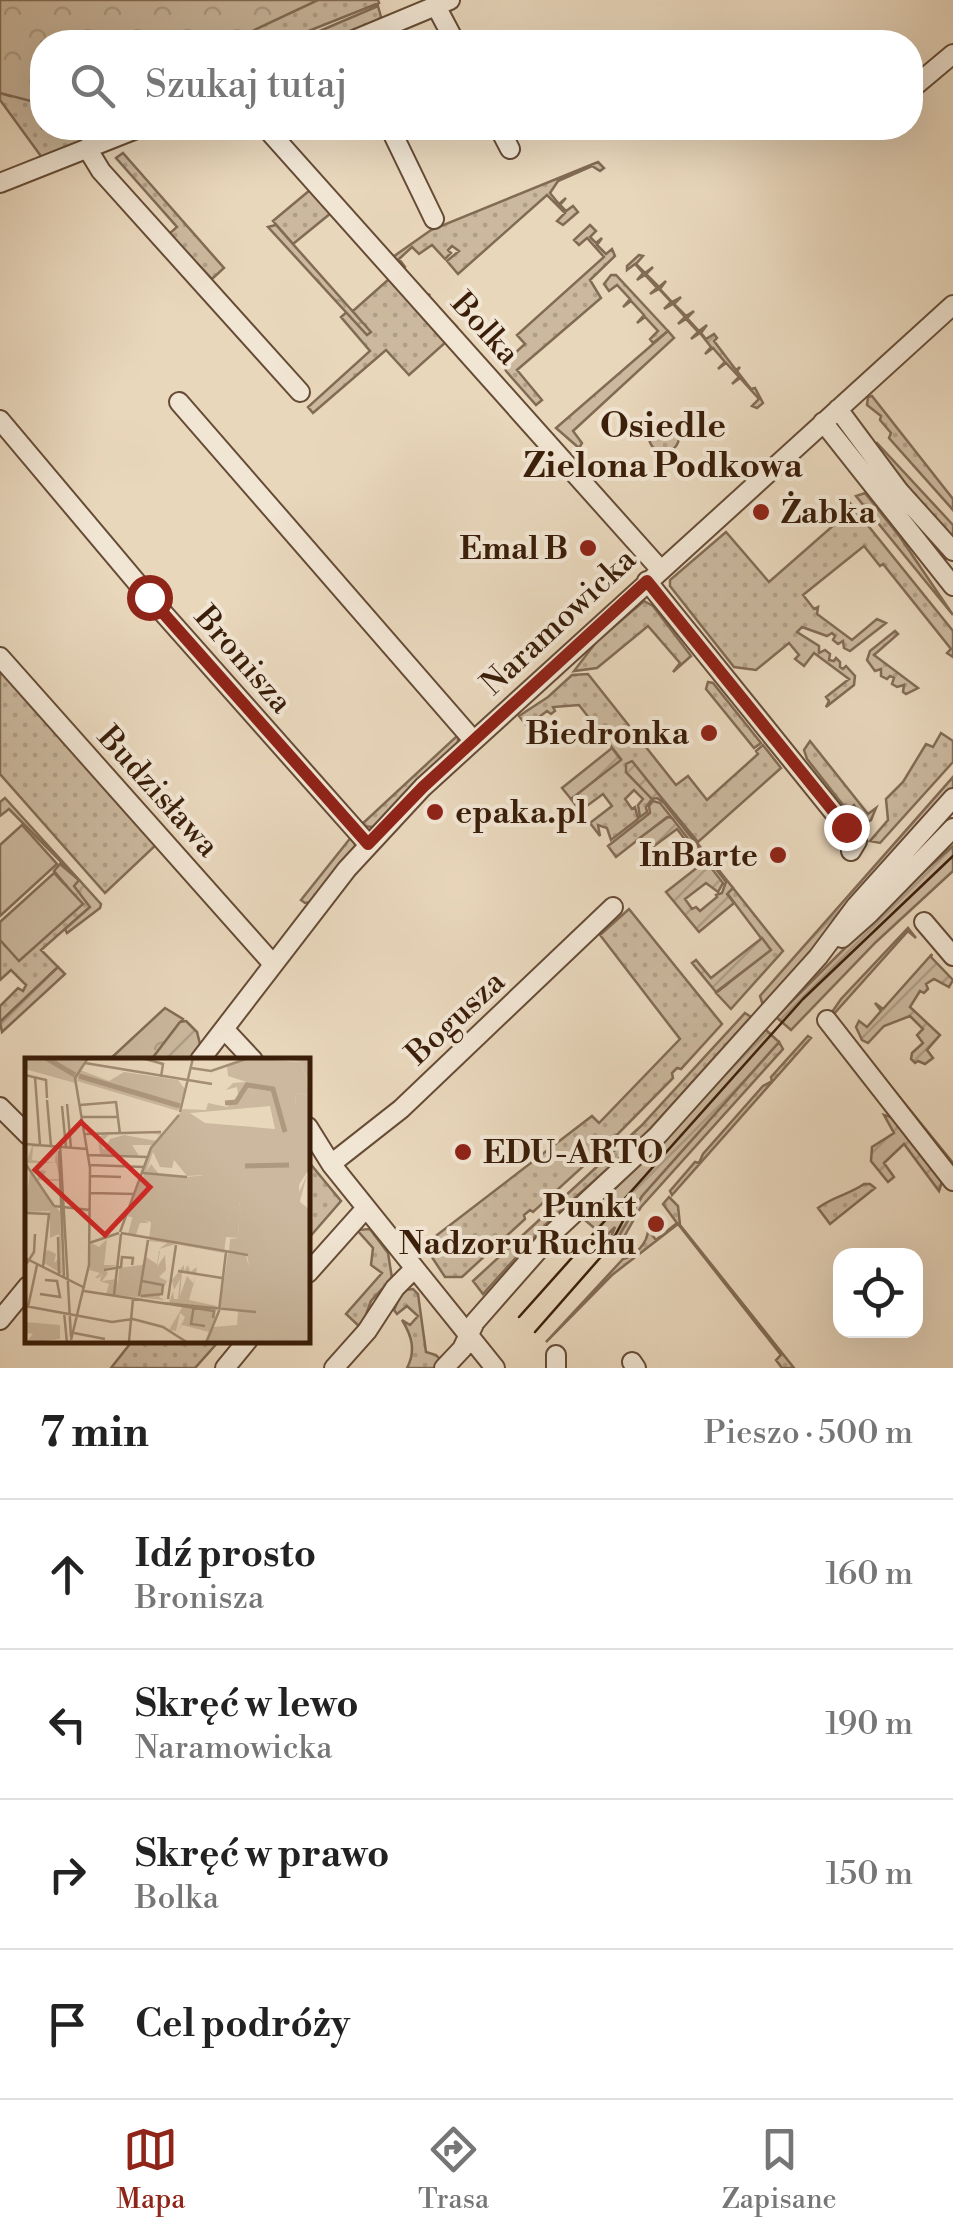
<!DOCTYPE html>
<html lang="pl">
<head>
<meta charset="utf-8">
<style>
	:root { --surface:#fff; --page:#f6f6f6; --text:#222; --muted:#767676; --line:#e0e0e0; --accent:#8f2418 }
	body { margin:0; font-family:"Libre Bodoni",serif; background:var(--page); color:var(--text) }
	.controls { position:absolute; right:30px; bottom:30px; display:grid; overflow:hidden; border-radius:20px; box-shadow:0 10px 40px #0002 }
	.controls button { width:90px; height:90px; display:grid; place-items:center; padding:0; border:0; border-bottom:2px solid var(--line); background:var(--surface); color:var(--text); font:50px sans-serif }
	.stop { position:absolute; width:30px; height:30px; margin:-22px; border:8px solid #8f2418; border-radius:50%; background:#fff }
	.stop.end { background:#8f2418; border-color:#fff; box-shadow:0 2px 10px #0008 }
	.list { margin:0; padding:0; list-style:none }
	h2 { display:flex; justify-content:space-between; align-items:center; height:130px; margin:0; padding:0 40px; font-size:42px }
	h2 small { font-size:32px; font-weight:400; color:var(--muted) }
	.list li { display:grid; grid-template-columns:65px 1fr auto; gap:30px; align-items:center; box-sizing:border-box; height:150px; padding:0 40px; border-top:2px solid var(--line) }
	.list b { display:block; font-size:38px; white-space:nowrap }
	.list p { margin:0; font-size:32px; white-space:nowrap; color:var(--muted) }
	.list em { font-size:32px; font-style:normal; color:var(--muted) }
	.icon { flex:none; width:55px; height:55px; fill:none; stroke:currentColor; stroke-width:2; stroke-linecap:round; stroke-linejoin:round }
	.map { position:relative; flex:none; width:953px; height:1368px; overflow:hidden }
	.search { position:absolute; background:var(--surface); box-shadow:0 10px 40px #0002; left:30px; right:30px; top:30px; height:110px; display:flex; align-items:center; gap:25px; box-sizing:border-box; padding:0 35px; border-radius:40px; color:var(--muted); font-size:38px }
	.sheet { height:730px; background:var(--surface) }
	nav { display:flex; justify-content:space-around; align-items:center; box-sizing:border-box; height:140px; border-top:2px solid var(--line); background:var(--surface); font-size:28px; color:var(--muted) }
	nav a { display:grid; justify-items:center; gap:5px }
	nav .on { color:var(--accent) }
	.map>svg:first-child { display:block }
	.grass { fill:url(#grass-dots); stroke:#826b54; stroke-width:2.5 }
	.forest { fill:url(#forest-crowns); stroke:#826b54; stroke-width:2.5 }
	.garden { fill:url(#garden-furrows); stroke:#826b54; stroke-width:2.5 }
	.pitch { fill:#cbb89e; stroke:#826b54; stroke-width:2.5 }
	.lines { fill:none; stroke-linecap:round; stroke-linejoin:round }
	.minor-casing { stroke:#664c36; stroke-width:22 }
	.minor { stroke:#f1e5d3; stroke-width:18 }
	.tram { stroke:#3a1e09; stroke-width:2.5 }
	.route { stroke:#8f2418; stroke-width:12 }
	.poi-dot { fill:#8f2418; stroke:#f1e5d3; stroke-width:4 }
	.labels { text-anchor:middle; stroke-width:8; stroke-linejoin:round; paint-order:stroke }
	.street-label { font-size:32px; fill:#3a1e09; stroke:#f1e5d3 }
	.poi-label { font-size:32px; font-weight:bold; fill:#3a1e09; stroke:#f1e5d3; text-anchor:end }
	.neighbourhood-label { font-size:35px; font-weight:bold; fill:#3a1e09; stroke:#f1e5d3 }
	.inset-river { fill:none; stroke:#ae987f; stroke-width:5 }
	.inset-road { fill:none; stroke:#a38d74; stroke-width:2.5 }
	.view { fill:#d62828; fill-opacity:0.15; stroke:#d62828; stroke-width:5 }
	.inset-edge { fill:none; stroke:#3a1e09; stroke-width:5 }
</style>
</head>
<body>
<div class="map">
<svg width="953" height="1368" viewBox="0 0 953 1368">
	<defs>
		<pattern id="grass-dots" width="8" height="8" patternUnits="userSpaceOnUse" patternTransform="scale(2.5)"><rect width="8" height="8" fill="#cbb89e"/><path d="M2 2h.1M6 6h.1" fill="none" stroke="#af9e87" stroke-width="1.8" stroke-linecap="round"/></pattern>
		<pattern id="forest-crowns" width="20" height="18" patternUnits="userSpaceOnUse" patternTransform="scale(2.5)"><rect width="20" height="18" fill="#cbb89e"/><path d="M2 6a3 3 0 1 1 6 0M12 15a3 3 0 1 1 6 0" fill="none" stroke="#af9e87"/></pattern>
		<pattern id="garden-furrows" width="10" height="10" patternUnits="userSpaceOnUse" patternTransform="scale(2.5)"><rect width="10" height="10" fill="#cbb89e"/><path d="M-1 1l2-2M0 10L10 0M9 11l2-2" fill="none" stroke="#af9e87"/></pattern>
	</defs>
	<rect width="100%" height="100%" fill="#e9d7bc"/>
	<filter id="stains"><feTurbulence type="fractalNoise" baseFrequency=".002" numOctaves="4"/><feColorMatrix values="0 0 0 0 .2 0 0 0 0 .09 0 0 0 0 .02 0 0 0 .5 -.17"/></filter>
	<radialGradient id="worn" r=".72"><stop offset=".6" stop-color="#630" stop-opacity="0"/><stop offset="1" stop-color="#630" stop-opacity=".3"/></radialGradient>
	<path class="grass" d="M0,0h378l1,3 -98,39h-239v86h71l-70,31 -43,-59v-7l10,3z
		M378,6l3,11 -7,6 -47,19h-33z
		M123,153l101,115 -12,11 -43,-45 8,-7 -61,-69z
		M598,162l6,6 -4,3 -8,-5 -34,15 -8,12 9,11 7,-6 -6,7 6,6 7,-5 5,6 -15,13 -6,-4 8,-8 -18,-18 -89,79 -11,-13 12,-10 -7,-5 -4,4 3,3 -6,6 -13,-14 -13,9 -7,-7 -13,12 6,8 -3,3 25,27 3,-3 -3,4 29,28 -6,1 -60,-68 41,-29z
		M310,190l21,23 -38,31 -20,-23z
		M590,225l6,6 -6,6 6,6 6,-5 -5,7 9,9 6,-5 3,7 -25,24 11,18 -84,72 25,30 -6,5 -30,-34 -2,-8 21,-19 -8,-9 87,-78 -17,-19 -8,7 -5,-5z
		M611,275h5l52,56 -15,12 -3,-4 8,-8 -13,-14 -8,6 7,-8 -13,-14 -8,6 7,-8 -13,-14 -8,6 -5,-7z
		M389,279l57,63 -37,33 -23,-25 -73,63 -5,-6 62,-56 -29,-34 9,-8 3,2z
		M872,396l81,103v11l-64,-72 2,-5 -11,-13 1,-4 -14,-11 1,-8z
		M649 437a15 15 0 1 1 30 0a15 15 0 1 1-30 0Z
		M877,443l76,82v15l-80,-95z
		M865,493l35,44 53,78 -97,-119z
		M849,502l104,129v26l-6,-4 4,-4 -68,-85 -3,2 -16,-20 -61,49 11,14 4,-2 -1,7 35,26 25,-21 9,4 -36,28 -6,-3 -1,-7 -5,3 -5,-4 2,-4 -3,-3 -5,3 -25,-9 -5,5 22,14v7l6,-3 5,4 -1,6 5,1 2,-3 4,4v5l3,2 3,-3 9,10 -1,9 -28,22 3,-6 -3,-4 23,-18 -35,-26 -10,13 -9,-7 4,-4 -10,-12 -33,27 -22,-3 -64,-81v-6l56,-48 43,50 82,-72z
		M644,601l9,5 38,50 -18,16 7,-9 -32,-37 -51,42 -23,3 23,-30z
		M895,631l3,3 -24,21 44,33 -12,6 -3,-2 1,-7 -7,2 -5,-3 2,-6 -4,-2 -3,3 -6,-3v-7l-6,2 -8,-11 3,-9z
		M0,665l157,179 -52,49 -105,-119z
		M588,674l88,111 12,-9 19,24 51,-46 -2,-3 7,-6 18,23 -83,74 -66,-80 -6,10 26,27 -6,8 1,5 -7,5 -2,-12 5,-6 -9,-9 -9,9 7,10 3,-2 3,12 -27,21 -4,-12 -9,-3 2,11 -10,-13 22,-17 -9,-12 -23,17 -9,-12 50,-40 -42,-54 -26,2 2,4 -4,3 -4,-3 -20,15 -8,-10 29,-19 24,-22z
		M708,682l5,1 48,60 -7,5 -48,-59z
		M941,733l12,8v21l-73,81 -10,-2 18,-21 -2,-21 17,-17 23,-38 7,3z
		M458,735v10l-84,82 -14,-1z
		M810,741l58,73 8,-6 -5,12 -6,3 -11,-5 5,-5 -5,-8 -7,5 -40,-51 -3,-9z
		M653,801l7,2 12,15 -5,-1 -51,40 -8,-11 42,-33 -1,-7z
		M352,836l4,12 -45,54 -6,1 -4,-3z
		M60,864l20,17 11,25 -50,44 17,17 -58,55v-16l18,-18 5,3 3,-6 -15,-15 -11,10v-41l81,-36 -27,-32z
		M733,888l50,63 -52,58 -15,-16 54,-43 -43,-57z
		M629,909l93,115 -41,45 -4,-1 -5,5 1,5 -64,65 -4,-2 -6,5 2,4 -68,62 -3,-2 -6,5 1,4 -63,58h-17l-21,-32 168,-129 7,7 81,-84 -80,-104z
		M908,928l8,10 -8,-7 -75,84 120,148v9l-123,-157 11,-16z
		M745,1013l6,4 -112,124 -89,79 -67,74 -10,-13 168,-155z
		M808,1036l3,2 -139,157 -2,-4 25,-29 4,1 4,-9 60,-68 9,-5 -1,-4z
		M779,1042l4,7 -142,158 -25,44 -5,-2 31,-53z
		M308,1161l33,40 -33,38z
		M864,1184h6l5,4 -45,36 -12,-16c14,-11 30,-13 46,-24z
		M669,1197l9,9 2,19 114,143h-12l-6,-8 5,-5 -103,-131 -66,51 -66,67 77,-83c12,-2 25,-17 25,-29l8,10 21,-17 -14,-19z
		M370,1229l18,24 4,25 -21,23 -10,27 -15,-14 36,-41 -11,-8 2,-17 -16,-18z
		M404,1287l2,3 7,-1 5,5 8,58 10,3 13,13h-42c9,-17 5,-32 -5,-48l8,5 8,-9 -11,-10 -10,8 -3,-4z
		M133,1340h86v1l-24,27h-84z"/>
	<path class="forest" d="M0,0h318l-89,42h-187v62l-42,-11z
		M276,225l95,107 -4,3 -99,-108z
		M668,331l6,7 -101,93 9,12 -3,5 -23,-20z
		M5,798l96,106 -1,4 -33,25 -2,-4 25,-22 -16,-21 5,-6 -70,-71 -9,7v-14z
		M165,1008l18,11 -32,41h-42z"/>
	<path class="garden" d="M639,255l4,1 -7,8 9,9 8,-6 -7,7 13,13 7,-6 -6,8 12,13 9,-5 -7,7 12,12 8,-5 -7,7 12,13 8,-6 -6,8 5,6 8,-5 3,4 -3,3 22,29 4,-3 -3,4 14,18 4,-1 8,15 -6,5 -5,-2 7,-7 -19,-21 -8,6 7,-7 -13,-14 -8,6 7,-7 -12,-14 -8,6 6,-7 -11,-14 -9,6 7,-7 -12,-13 -8,5 7,-7 -12,-13 -9,5 7,-7 -12,-13 -9,5 7,-6 -12,-13 -8,5 6,-7 -8,-9 -8,6v-4z
		M612,748l9,12 -50,39 -9,-11z
		M632,761l101,127 -6,6 7,9 -35,29 -33,-40 37,-29 -26,-34 -31,23 -9,-12 31,-23 4,1 51,65 -5,9 -12,-9 -21,16 7,10 4,-2 4,4 17,-14 -1,-2 6,-2 4,-11 -62,-79 -7,-5 -5,1 -26,-27v-8z
		M953,777v12l-190,216 -3,-9z
		M953,846v25l-77,71 -85,88 -15,-13 132,-132z
		M762,938l9,12 -55,42 -24,-29 4,-3 15,18z
		M932,954l-1,3 22,23 -4,7 -15,-8 -8,5 2,5 -4,4 -4,-2 -10,16 30,28 -13,15 6,8 -8,6 -7,-3 -3,2 -4,-4 1,-6 11,-10 -6,-8 6,-6 -13,-13 -26,10 -16,17 -6,-3 -6,-13 3,-6 8,6 14,-16 -6,-8 8,6z
		M58,967l7,7 -63,58 -2,-10z
		M186,1021l11,11 4,16 -12,12h-38l29,-38z
		M765,1029l14,13 -137,154 -27,47 -5,-4 5,-12 -10,10 -19,-16 6,-10 76,-74z
		M884,1115l7,2 51,65 -3,9 -35,-47 -20,19 10,14 -6,5 -17,-21 1,-14 22,-14z"/>
	<path class="pitch" d="M22,825l35,39 -57,52v-71z
		M54,873l29,31 -64,57 -19,-21v-18z"/>
	<g class="lines">
		<g class="minor-casing">
			<path id="minor" d="M436,6l19,36
				M349,42l101,-42
				M910,90l43,-36
				M266,128l394,441
				M390,128l44,91
				M499,128l11,21
				M87,148l14,23 199,221
				M0,183l139,-55
				M179,402l294,338
				M838,409l61,82 54,60
				M0,420l149,177 219,247
				M823,422l130,164
				M647,581l210,260 -6,10
				M0,657l273,307
				M924,922l29,34
				M842,938l27,-24 84,-86
				M827,1020l126,161
				M224,1029l29,31
				M200,1060l147,-191 76,-82 530,-482
				M0,1107l28,28
				M308,1127l23,37 164,204
				M331,1164l70,-55 212,-202
				M308,1273l58,-65
				M0,1320l28,-34
				M632,1362l4,6
				M225,1368l23,-28
				M334,1368l33,-37 28,-43 19,-19
				M444,1368l18,-19 13,-27 80,-91 103,-96 160,-178 38,-51 97,-108
				M556,1368v-13"/>
		</g>
		<use href="#minor" class="minor"/>
		<path class="tram" d="M519,1317l284,-318 150,-143
			M535,1332l72,-82 27,-49"/>
	</g>
	<g class="lines">
		<path class="route" d="M149,597l219,247 55,-57 224,-206 199,246"/>
	</g>
	<g class="poi-dot">
		<circle cx="761" cy="512" r="10"/>
		<circle cx="588" cy="548" r="10"/>
		<circle cx="709" cy="733" r="10"/>
		<circle cx="435" cy="812" r="10"/>
		<circle cx="778" cy="855" r="10"/>
		<circle cx="463" cy="1152" r="10"/>
		<circle cx="656" cy="1224" r="10"/>
	</g>
	<g class="labels">
		<g class="street-label">
			<text transform="translate(486 328) rotate(48)" y="11">Bolka</text>
			<text transform="translate(558 621) rotate(-43)" y="11">Naramowicka</text>
			<text transform="translate(244 659) rotate(49)" y="11">Bronisza</text>
			<text transform="translate(159 791) rotate(48)" y="11">Budzisława</text>
			<text transform="translate(455 1017) rotate(-43)" y="11">Bogusza</text>
		</g>
		<g class="poi-label">
			<text x="781" y="523" text-anchor="start">Żabka</text>
			<text x="568" y="559">Emal B</text>
			<text x="689" y="744">Biedronka</text>
			<text x="455" y="823" text-anchor="start">epaka.pl</text>
			<text x="758" y="866">InBarte</text>
			<text x="483" y="1163" text-anchor="start">EDU-ARTO</text>
			<text x="636" y="1217">Punkt<tspan x="636" dy="37">Nadzoru Ruchu</tspan></text>
		</g>
		<g class="neighbourhood-label">
			<text x="663" y="437">Osiedle<tspan x="663" dy="40">Zielona Podkowa</tspan></text>
		</g>
	</g>
	<g transform="translate(25 1058)">
		<rect width="285" height="285" fill="#e9d7bc"/>
		<path d="M0,0h62l-12,25 -50,-14zM219,0l57,4 7,23v11l-12,-3 -1,13 15,42v19l-11,18 1,17 10,8v133h-106l5,-11 -27,-7 -5,9 8,-17 -5,-4 -4,18 -7,-1 14,-24 -14,-3 4,-12 1,8h4l2,-20 -6,11 -2,-10 12,-15v6l4,-6 2,7 7,-5 -1,7 -14,-2 -2,24 7,-20 6,7 3,-8 -7,25 28,6 -4,21 24,-2 1,-14 -18,-4 8,-54 18,2 3,12 -10,-66h-13l3,18h9l1,19 -13,-1 -2,16 -48,-9 -17,5 8,-6 -18,-2 2,-19 -24,-6 13,-35 12,2 -9,-8 48,4 13,-4 -17,1 -13,-16 -2,8 -12,-1 -7,-15 -7,20 5,-8 8,10 -16,-2 10,-27h-21l7,11 -39,-1 -2,-17 4,-3h7l-9,8 4,7 6,-11 14,-4 33,6 3,-6 -9,-2 12,1 20,-25 23,1 2,-7 19,4 24,-20 2,8 19,-5 -44,-14 -1,-9zM245,48l5,23 -70,-6 -15,-10zM7,88l13,1h-12l-1,13 23,3 1,-12 3,12 2,20 -1,6 -1,-8 -22,-1 23,32 2,62 -18,-11 -1,-10 5,-3 8,4 -2,9 6,-6 -1,-23 -9,4v-27l-25,1 5,-41 7,8 4,-9 5,1 -4,8h18l-4,-16h-30zM82,181l-3,26h14l-14,4 4,4 -6,8 15,-2 1,7 1,-18 23,-3 4,-8 11,7 2,-13h1l-3,16 8,-12 1,15 -7,7 8,4 -8,16 6,3 -59,-6 3,-10 -9,-3 2,-8 -3,5h-4l5,-5 -10,-3v-22l1,-5 8,4z" fill="#cbb89e" fill-rule="evenodd"/>
		<path d="M256,0h29l-2,115 -13,-9 6,-9 -17,-22 -10,-41 -21,3 -2,-8 -12,14 -2,-14 -11,3 7,-7 23,-2 23,11 2,20 6,-1 8,-5 1,-13 12,3v-11l-7,-23zM55,12l29,11 15,-9 54,8 7,9 -7,22 -101,-30zM119,116l41,3 23,-2 -1,10 -29,-6 -27,7 -7,34 5,3h-9l-5,14 -7,-3z" fill="#cbb89e"/>
		<path d="M282,117l-12,45 4,23 -5,4 -10,-6 3,-23z" fill="#cbb89e"/>
		<path d="M200,142l14,1 9,53 -19,-3 1,-12 9,-1 -1,-19h-9zM0,264l35,3v14l-35,4 8,-9 -8,-1z" fill="#cbb89e"/>
		<path class="inset-river" d="M21,0l29,17M54,18l101,30M200,45l11,-1 11,-17 26,4 12,43M220,108l44,-1"/>
		<path class="inset-road" d="M117,0l21,6 -2,13M60,5l127,21M166,10l20,3 38,-13M0,17l21,5 1,18M10,19l5,68M22,42l4,46M42,46l4,44M55,47l36,-3 4,32M37,48l4,42M155,54l13,-54M57,59h36M60,76l76,-2M0,86l62,5M35,86l11,193M34,93l5,126M63,97l60,2M0,105l29,43M65,107l54,2M118,115l44,4M65,118l31,1M65,135l44,1M29,148l36,4M0,155l24,1 -6,53M95,174l31,-84 28,-33M96,175l127,22M33,179l1,37M64,185l30,-10M0,200l60,30M0,208l9,-14 1,-18M79,212l17,-3 1,-10 11,1 -1,7M153,213l44,7M59,233l84,13M15,236l20,3 -3,-16 -12,-1M89,237l7,-61M114,238l9,-56M116,238l21,-2 1,-9 -21,-4M143,241l8,-54M137,245l94,9M144,246l45,7 -1,7M169,247l-3,19 14,2M0,248l87,16 21,-3 30,8 25,16M3,249l9,-42M39,254l3,31M49,275l31,6M46,282l18,-75 1,-97 -15,-90 13,-20M104,283l4,-42M181,285l13,-32 7,-59"/>
		<path class="view" d="M56,64l69,65 -45,48 -70,-65z"/>
		<rect width="285" height="285" class="inset-edge"/>
	</g>
	<rect width="100%" height="100%" filter="url(#stains)"/>
	<rect width="100%" height="100%" fill="url(#worn)"/>
</svg>
<div class="controls">
<button><svg class="icon" aria-label="locate" viewBox="0 0 24 24"><circle cx="12" cy="12" r="6"/><path d="M12 2v4M12 18v4M2 12h4M18 12h4"/></svg></button>
</div>
<div class="stop" style="left:149px;top:597px"></div>
<div class="stop end" style="left:846px;top:827px"></div>
<div class="search"><svg class="icon" aria-label="search" viewBox="0 0 24 24"><circle cx="10" cy="10" r="6"/><path d="M15 15l6 6"/></svg>Szukaj tutaj</div>
</div>
<section class="sheet">
<h2>7 min<small>Pieszo · 500 m</small></h2>
<ul class="list">
<li><svg class="icon" aria-label="ahead" viewBox="0 0 24 24"><path d="M12 20V5M6 11l6-6 6 6"/></svg><div><b>Idź prosto</b><p>Bronisza</p></div><em>160 m</em></li>
<li><svg class="icon" aria-label="left" viewBox="0 0 24 24"><path d="M17 20v-9H6M10 6l-5 5 5 5"/></svg><div><b>Skręć w lewo</b><p>Naramowicka</p></div><em>190 m</em></li>
<li><svg class="icon" aria-label="right" viewBox="0 0 24 24"><path d="M7 20v-9h11M14 6l5 5-5 5"/></svg><div><b>Skręć w prawo</b><p>Bolka</p></div><em>150 m</em></li>
<li><svg class="icon" aria-label="arrive" viewBox="0 0 24 24"><path d="M6 21V4h12l-3 4 3 4H6"/></svg><div><b>Cel podróży</b></div></li>
</ul>
</section>
<nav>
<a class="on"><svg class="icon" aria-label="map" viewBox="0 0 24 24"><path d="M3 6l6-2 6 2 6-2v14l-6 2-6-2-6 2zM9 4v14M15 6v14"/></svg>Mapa</a>
<a><svg class="icon" aria-label="directions" viewBox="0 0 24 24"><path d="M12 3l9 9-9 9-9-9zM9 14v-3h6M13 9l2 2-2 2"/></svg>Trasa</a>
<a><svg class="icon" aria-label="saved" viewBox="0 0 24 24"><path d="M7 4h10v16l-5-4-5 4z"/></svg>Zapisane</a>
</nav>
</body>
</html>
